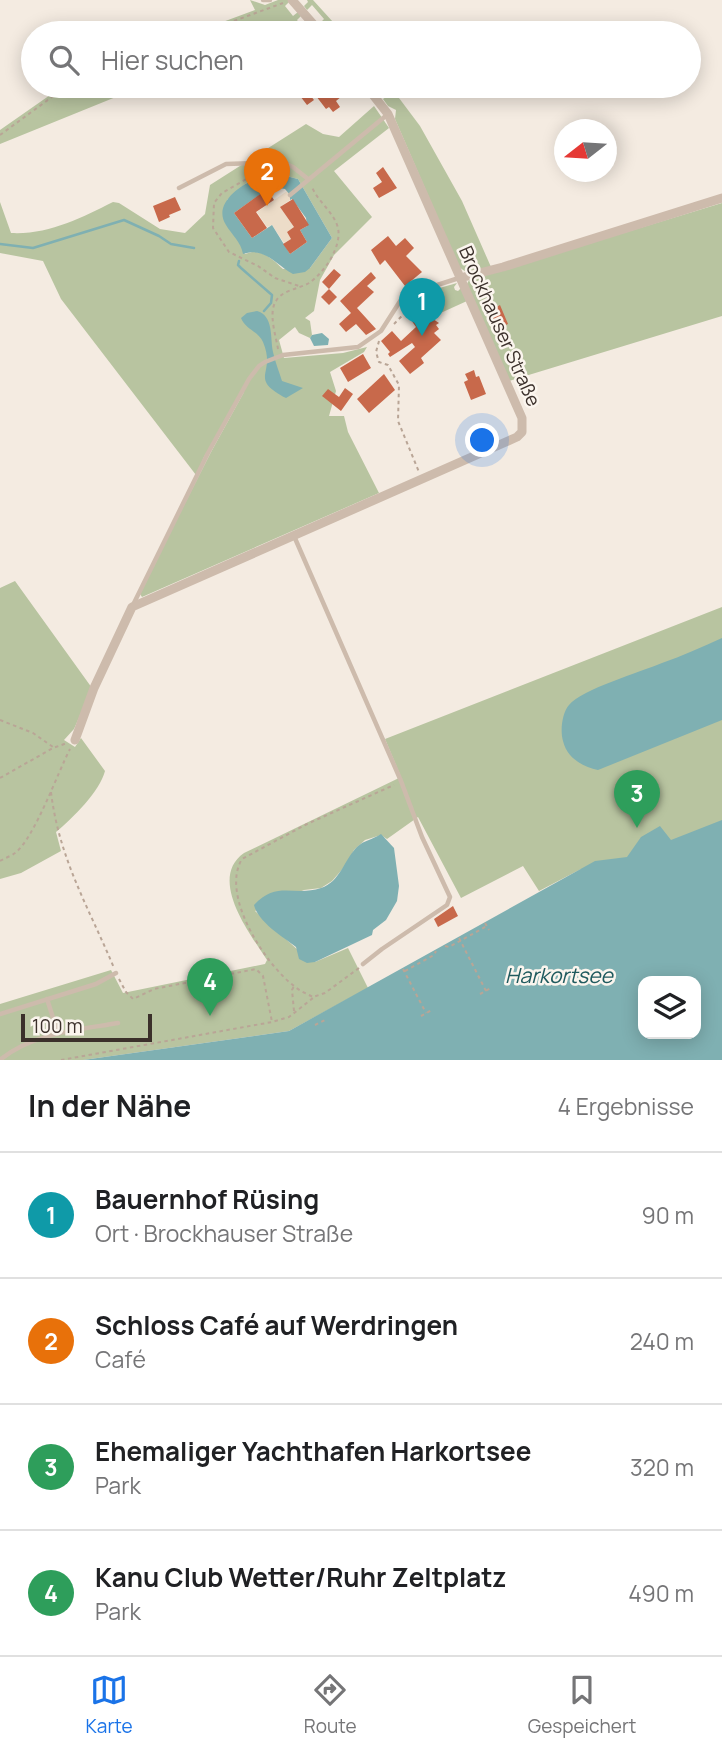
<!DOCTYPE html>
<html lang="de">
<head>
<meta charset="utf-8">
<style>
	:root { --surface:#fff; --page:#f2f2f2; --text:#202124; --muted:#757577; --line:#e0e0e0; --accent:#1a73e8 }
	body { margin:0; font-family:Manrope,sans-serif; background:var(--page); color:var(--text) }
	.controls { position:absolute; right:21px; bottom:21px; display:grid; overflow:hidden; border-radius:14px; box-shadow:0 4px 18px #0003 }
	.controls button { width:63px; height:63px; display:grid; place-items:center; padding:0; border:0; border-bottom:2px solid var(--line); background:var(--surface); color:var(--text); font:35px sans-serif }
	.compass { position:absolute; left:554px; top:119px; width:63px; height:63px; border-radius:50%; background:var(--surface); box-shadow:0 4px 18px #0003; rotate:253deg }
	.scale { position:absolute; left:21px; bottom:18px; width:131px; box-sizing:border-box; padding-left:7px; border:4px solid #3b302b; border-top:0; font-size:19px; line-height:24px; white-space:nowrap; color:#3b302b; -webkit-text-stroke:5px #fbf5ee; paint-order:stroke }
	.you { position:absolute; left:483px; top:441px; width:24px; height:24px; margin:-18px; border:5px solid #fff; border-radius:50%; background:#1a73e8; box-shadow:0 0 0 10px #1a73e833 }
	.badge { display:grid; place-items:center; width:46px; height:46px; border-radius:50%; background:var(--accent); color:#fff; font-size:23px; font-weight:700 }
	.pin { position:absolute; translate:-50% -58px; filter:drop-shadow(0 2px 4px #0008) }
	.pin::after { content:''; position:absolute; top:37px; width:24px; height:21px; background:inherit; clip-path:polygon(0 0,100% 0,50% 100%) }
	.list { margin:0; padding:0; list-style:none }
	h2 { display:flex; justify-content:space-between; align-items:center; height:91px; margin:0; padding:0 28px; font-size:30px }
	h2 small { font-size:23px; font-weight:400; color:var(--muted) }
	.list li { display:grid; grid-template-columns:46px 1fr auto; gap:21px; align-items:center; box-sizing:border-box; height:126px; padding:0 28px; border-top:2px solid var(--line) }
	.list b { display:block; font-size:26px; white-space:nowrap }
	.list p { margin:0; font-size:23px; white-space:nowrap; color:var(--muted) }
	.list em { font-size:23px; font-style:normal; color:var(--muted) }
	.icon { flex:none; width:38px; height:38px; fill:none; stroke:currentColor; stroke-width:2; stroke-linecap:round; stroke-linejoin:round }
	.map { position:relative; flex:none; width:722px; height:1060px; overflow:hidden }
	.search { position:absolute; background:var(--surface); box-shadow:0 4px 18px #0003; left:21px; right:21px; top:21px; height:77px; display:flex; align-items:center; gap:18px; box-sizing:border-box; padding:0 24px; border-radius:38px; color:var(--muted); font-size:26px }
	.sheet { height:595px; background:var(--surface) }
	nav { display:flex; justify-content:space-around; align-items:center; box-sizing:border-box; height:98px; border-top:2px solid var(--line); background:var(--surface); font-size:19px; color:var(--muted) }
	nav a { display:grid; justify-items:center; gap:4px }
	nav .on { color:var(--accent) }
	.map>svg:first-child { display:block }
	.green { fill:#b8c4a0; fill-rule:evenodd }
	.plaza { fill:#ecdcc8 }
	.water { fill:#7fb0b2; fill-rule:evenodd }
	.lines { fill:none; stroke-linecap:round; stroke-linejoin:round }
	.stream { stroke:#7fb0b2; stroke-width:2.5 }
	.building { fill:#c8694b }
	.path { stroke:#b9a596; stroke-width:2; stroke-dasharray:3.5 3.5; stroke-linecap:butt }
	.lane { stroke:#cdbbac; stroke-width:4.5 }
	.street { stroke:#cdbbac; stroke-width:9 }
	.labels { text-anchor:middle; stroke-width:5; stroke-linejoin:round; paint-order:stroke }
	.street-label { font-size:19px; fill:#3b302b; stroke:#fbf5ee }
	.water-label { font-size:21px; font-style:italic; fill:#1f5a5e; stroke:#fbf5ee }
</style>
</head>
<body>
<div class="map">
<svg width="722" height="1060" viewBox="0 0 722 1060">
	<rect width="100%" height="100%" fill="#f4ebe1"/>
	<path class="green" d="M250,0l15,5 13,-5h11l1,1 -5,5 8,10 5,-4 4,3 -5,5 10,13 6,-5 2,3 -3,2h-18l-6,-6 -15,6h-80l62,-23z
		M307,0h6l30,33h-7l-9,-10 -6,4 -2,-3 5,-5 -12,-14 -5,5 -3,-4 4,-4z
		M63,86h80l-143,58v-14z
		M381,86h9l30,40 42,75 29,66 -25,5 -7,-5 -64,-148 1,-9 -8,-4 -5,-7 6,-4z
		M374,106l15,22 -55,43 38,46 -38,38 -14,25 -6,31 -9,7 5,3 2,14 -2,3 -11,-5 -4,-6 -16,13 5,18 59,-5 24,-6 -3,5 -34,20 6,19 -7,25h15l4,16 31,61 -237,104 -2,-3 1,-4 70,-138 33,-60 -2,-1 -38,66 -8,18 -135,-176 -18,-38 -43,-8v-51l11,31c37,2 70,-15 102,-31l6,1 41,26 25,4 20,-19 5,-29 96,-61 17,10 16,3zM270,172l28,7 34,59 -22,30 -27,1c-11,-10 -22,-22 -38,-15l-2,-4 -16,-50 24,-21z
		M722,203v113l-213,65 -42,-97 2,-4z
		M457,283l-3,4 1,3 3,1 3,-3 6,13 -33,15 -5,-12 4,-2 -3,-6h-2l1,-5z
		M15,581l77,107 -18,41 -10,11 11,7 6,-9 24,33c-5,20 -33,48 -49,61l5,19 -40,22 -21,6v-291z
		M722,607v343l-141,-81 -42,22 -16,-25 -62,32 -43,-81 -31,22 -6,-4 -16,5 -11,10 -8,15 -14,16 -11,7 -17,2 -49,21 44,40 16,11 33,-14 20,40 -79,43 -206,29h-83v-56l111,-34 12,23 142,-29 2,-4c-16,-25 -60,-81 -23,-107l157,-76 -16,-38z"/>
	<path class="plaza" d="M287,191l3,4v5l-10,7 14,20 -7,5 4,7 -7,4 -12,-18 -5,2 -10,-15z"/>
	<path class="water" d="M270,172l28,7 34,59 -22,30 -5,4 -12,2c-18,-10 -28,-27 -50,-20 -2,-12 -11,-19 -17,-29 -16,-25 25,-46 44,-53zM274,187l11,2 5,6v5l2,-1 14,19 1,8 -7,4 7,12 -17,12 -18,-29 -20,13 -18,-25 35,-25z
		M257,311c17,5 13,26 16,41 2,10 6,19 9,29l21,7 -17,10c-39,-21 -9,-23 -23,-56 -5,-11 -18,-13 -22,-24l6,-5z
		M322,333l7,6 -1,6 -14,1 -4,-8 2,-3z
		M722,638v82l-124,50c-15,-3 -31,-12 -35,-29 -3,-10 -1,-28 6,-36 13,-16 72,-33 93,-42 20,-7 40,-16 60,-25z
		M722,820v240h-639l206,-29 306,-170 32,-4 14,-20 19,-11 11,14zM643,981h53v53h-53z
		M381,834l13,14 5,38 -2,15 -11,19 -13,10 -1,5 -57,27 -8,1 -8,-4 -3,-12c-13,-10 -38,-25 -42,-42 23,-25 40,-8 67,-17 19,-6 23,-28 36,-41 7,-7 15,-7 24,-13z"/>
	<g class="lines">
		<path class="stream" d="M0,244l33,4 91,-28 35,16 12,8 23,4
			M239,261l-1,4 3,3 31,27 -1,8 -7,8"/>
	</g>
	<path class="building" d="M330,86h13l4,6 -11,9 4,6 -7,5 -4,-5 -3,2 -10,-13z
		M304,87l10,13 -7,5 -10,-13z
		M383,167l14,21 -18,10 -6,-10 9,-6 -6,-9z
		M267,189l7,11 -18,12 11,16 -15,10 -18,-25z
		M175,197l6,13 -12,5 1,2 -11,5 -6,-16z
		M293,199l16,26 -9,5 7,12 -17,12 -7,-10 8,-5 -4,-7 7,-5 -14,-20z
		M388,236l8,10 9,-8 9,10 -8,8 16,16 -17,14 -20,-26 -5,5 -9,-15z
		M334,269l7,6 -12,14 -7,-7z
		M371,272l5,6 -9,8 7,6 -17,16 19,21 -10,6 -10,-11 -10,8 -7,-8 12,-11 -11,-12z
		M329,289l8,8 -8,8 -8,-8z
		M500,305l8,19 -9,4 -10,-17z
		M419,307l12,13 2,-1 6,4 -3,2 3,4 -5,4 7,7 -20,18 3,5 -14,11 -11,-13 16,-14 -3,-4 -22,14 -2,-3 2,-2 -9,-11 11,-10 9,10 15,-14 -7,-10z
		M363,354l8,14 -23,14 -8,-14z
		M474,370l2,7 3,-1 7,18 -15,6 -7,-18 4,-2 -3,-6z
		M384,374l11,16 -26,23 -12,-14z
		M345,388l8,6 -12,17 -19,-15 6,-7 11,8z
		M453,906l5,10 -20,11 -4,-8z"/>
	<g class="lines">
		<path class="path" d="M201,33l82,-30
			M0,135l67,-49
			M264,169l-42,24 -8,10 -1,25 16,24 29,14 17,12 24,8
			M394,324l30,-31
			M379,341l-3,11 3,10 9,3 11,20 -1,36 21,51
			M278,349c-2,-13 -10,-36 -2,-48 6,-11 23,-12 33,-18 15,-10 33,-36 29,-55 -4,-16 -20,-26 -26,-41
			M0,720l33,13 20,14
			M0,778l53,-30 14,-5
			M51,792c8,67 38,116 63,176
			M0,861c5,-3 11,-5 15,-8 19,-14 43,-81 55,-104
			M485,923l4,7
			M459,938l27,53
			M445,946l4,1 38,-21
			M359,968l-34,25 -12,4c-6,-3 -13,-6 -19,-11 -29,-22 -74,-91 -52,-127l65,-35 87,-39
			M403,969l23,44
			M405,971l29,-16 2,-4
			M119,979l7,13 7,7 21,-10 102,-20 7,7 9,46
			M480,994l11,-6
			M294,1011l-2,-21 2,-4
			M421,1016l11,-6
			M315,1025l10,-5
			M61,1060l211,-38 17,-5 24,-19"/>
		<path class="lane" d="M263,0h7
			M179,188l47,-24 56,-2 11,5 15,12
			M290,195l98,-81
			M294,536l107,245 21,56 28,60 -3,8 -65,44 -19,15
			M133,605l75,-152 41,-74 10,-13 6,-4 18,-7 75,-8 23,-16 23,-36 14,-9 13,1 28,-9
			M47,999l11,34
			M0,1014l96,-30 20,-11
			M0,1060c32,-27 78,-30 118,-37"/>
		<path class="street" d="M292,0l29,33
			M460,278l43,-11 219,-69
			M75,740l19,-52 38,-81 385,-170 5,-5v-14l-134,-304 -22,-28"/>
	</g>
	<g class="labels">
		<g class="street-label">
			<text transform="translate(500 326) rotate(66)" y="7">Brockhauser Straße</text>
		</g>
		<g class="water-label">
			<text x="559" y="983">Harkortsee</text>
		</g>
	</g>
</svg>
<div class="controls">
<button><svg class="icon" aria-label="layers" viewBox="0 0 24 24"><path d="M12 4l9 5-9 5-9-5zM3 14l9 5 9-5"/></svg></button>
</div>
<svg class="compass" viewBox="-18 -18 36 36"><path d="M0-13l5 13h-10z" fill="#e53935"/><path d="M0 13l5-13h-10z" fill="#757577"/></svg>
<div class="scale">100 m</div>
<div class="you"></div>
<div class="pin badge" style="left:422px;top:336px;background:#0f9aa8">1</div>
<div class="pin badge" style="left:267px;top:206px;background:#e8710a">2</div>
<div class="pin badge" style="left:637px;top:828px;background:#2e9e5b">3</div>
<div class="pin badge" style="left:210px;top:1016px;background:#2e9e5b">4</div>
<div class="search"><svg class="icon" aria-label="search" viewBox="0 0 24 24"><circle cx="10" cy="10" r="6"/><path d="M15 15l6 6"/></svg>Hier suchen</div>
</div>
<section class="sheet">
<h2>In der Nähe<small>4 Ergebnisse</small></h2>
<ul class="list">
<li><span class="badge" style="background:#0f9aa8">1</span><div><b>Bauernhof Rüsing</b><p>Ort · Brockhauser Straße</p></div><em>90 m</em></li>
<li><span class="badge" style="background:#e8710a">2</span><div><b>Schloss Café auf Werdringen</b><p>Café</p></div><em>240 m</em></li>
<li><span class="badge" style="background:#2e9e5b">3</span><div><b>Ehemaliger Yachthafen Harkortsee</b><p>Park</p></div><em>320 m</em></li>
<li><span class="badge" style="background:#2e9e5b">4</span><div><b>Kanu Club Wetter/Ruhr Zeltplatz</b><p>Park</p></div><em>490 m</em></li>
</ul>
</section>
<nav>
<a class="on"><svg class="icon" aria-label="map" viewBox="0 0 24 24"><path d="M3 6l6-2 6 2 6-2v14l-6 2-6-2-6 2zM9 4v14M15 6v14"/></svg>Karte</a>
<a><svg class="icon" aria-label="directions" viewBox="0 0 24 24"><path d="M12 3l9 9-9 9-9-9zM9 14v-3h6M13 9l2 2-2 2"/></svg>Route</a>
<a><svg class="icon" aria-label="saved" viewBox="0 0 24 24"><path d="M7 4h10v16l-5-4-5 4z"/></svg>Gespeichert</a>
</nav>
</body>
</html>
